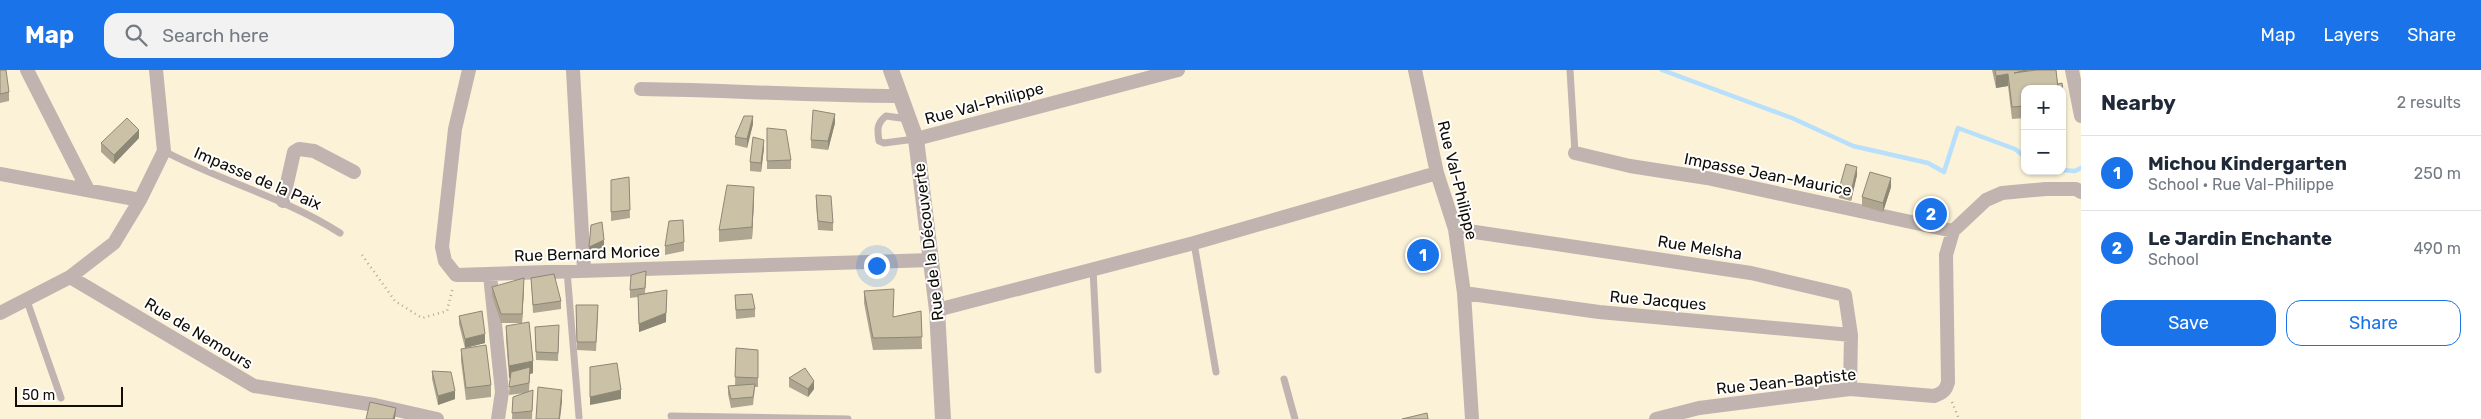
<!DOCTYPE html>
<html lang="en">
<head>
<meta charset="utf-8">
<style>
	:root { --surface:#fff; --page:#f2f2f3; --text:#1f2937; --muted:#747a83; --line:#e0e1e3; --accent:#1a73e8 }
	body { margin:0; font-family:Rubik,sans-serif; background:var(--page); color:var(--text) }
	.controls { position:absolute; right:15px; top:15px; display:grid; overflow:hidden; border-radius:10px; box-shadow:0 1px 4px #0004 }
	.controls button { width:45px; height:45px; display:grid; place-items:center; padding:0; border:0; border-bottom:1px solid var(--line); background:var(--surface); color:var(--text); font:25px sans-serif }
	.scale { position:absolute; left:15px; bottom:12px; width:108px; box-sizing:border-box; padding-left:5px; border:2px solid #100d05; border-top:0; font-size:14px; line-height:18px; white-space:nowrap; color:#100d05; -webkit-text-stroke:4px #fff; paint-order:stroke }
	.you { position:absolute; left:876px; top:195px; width:18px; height:18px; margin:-12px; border:4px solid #fff; border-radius:50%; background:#1a73e8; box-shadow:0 0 0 8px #1a73e833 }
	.badge { display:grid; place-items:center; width:32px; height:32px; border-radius:50%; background:var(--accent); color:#fff; font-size:16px; font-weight:700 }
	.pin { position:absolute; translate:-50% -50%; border:2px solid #fff; box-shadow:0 1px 5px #0006 }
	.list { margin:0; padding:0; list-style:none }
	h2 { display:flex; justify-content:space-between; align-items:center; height:65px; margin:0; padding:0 20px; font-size:21px }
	h2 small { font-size:16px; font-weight:400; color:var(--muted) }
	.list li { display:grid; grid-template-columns:32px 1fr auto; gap:15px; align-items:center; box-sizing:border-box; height:75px; padding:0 20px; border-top:1px solid var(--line) }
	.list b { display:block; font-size:19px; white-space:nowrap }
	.list p { margin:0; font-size:16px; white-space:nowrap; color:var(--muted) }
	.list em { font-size:16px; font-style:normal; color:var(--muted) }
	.actions { display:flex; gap:10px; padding:15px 20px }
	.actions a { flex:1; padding:11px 0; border:1px solid var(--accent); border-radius:15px; text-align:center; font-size:18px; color:var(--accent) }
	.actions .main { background:var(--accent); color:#fff }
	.icon { flex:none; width:28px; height:28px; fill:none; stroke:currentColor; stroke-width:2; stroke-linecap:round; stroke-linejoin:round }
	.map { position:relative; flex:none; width:2081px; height:349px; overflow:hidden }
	header { display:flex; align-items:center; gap:30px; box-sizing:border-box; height:70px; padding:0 25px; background:var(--accent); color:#fff }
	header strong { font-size:24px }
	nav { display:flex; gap:28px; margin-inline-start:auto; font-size:18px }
	.search { width:350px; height:45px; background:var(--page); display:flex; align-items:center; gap:12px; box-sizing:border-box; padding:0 18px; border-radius:15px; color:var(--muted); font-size:19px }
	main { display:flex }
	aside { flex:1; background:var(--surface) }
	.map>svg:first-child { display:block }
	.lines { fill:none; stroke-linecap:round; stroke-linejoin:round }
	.stream { stroke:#b8dffb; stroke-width:4.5 }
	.path { stroke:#b1a994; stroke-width:2.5; stroke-dasharray:1 4; stroke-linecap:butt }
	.service { stroke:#c1b3b0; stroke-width:7 }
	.minor { stroke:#c1b3b0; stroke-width:14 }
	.tertiary { stroke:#c1b3b0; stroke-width:16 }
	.wall { fill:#aea690 }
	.shaded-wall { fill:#8d8775 }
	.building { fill:#cac1a7; stroke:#8d8775 }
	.labels { text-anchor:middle; stroke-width:4; stroke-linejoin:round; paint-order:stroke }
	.street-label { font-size:16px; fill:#100d05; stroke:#fff }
</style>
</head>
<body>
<header>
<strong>Map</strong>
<div class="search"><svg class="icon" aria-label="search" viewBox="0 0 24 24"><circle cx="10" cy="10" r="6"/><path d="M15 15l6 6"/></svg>Search here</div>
<nav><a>Map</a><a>Layers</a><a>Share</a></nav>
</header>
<main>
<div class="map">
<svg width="2081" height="349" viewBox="0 0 2081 349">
	<rect width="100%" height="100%" fill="#fcf2d7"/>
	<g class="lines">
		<path class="stream" d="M1662,0l130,48 61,28 75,17 16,9 14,-44 57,21 10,8
			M2062,100l13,1 6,-3"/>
		<path class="path" d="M362,185l33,46 27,17 25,-7 6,-24
			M1952,332l7,17"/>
		<path class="service" d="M1570,0l5,83
			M908,49l-22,-3c-9,7 -9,13 -7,25l5,2 31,-4
			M164,81c58,31 120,46 176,82
			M1194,173l22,129
			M1093,199l5,101
			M567,201l12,146
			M27,231l34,97
			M1284,309l11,40
			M671,346l177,3"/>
		<path class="minor" d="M27,0l61,120
			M469,0l-14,59 -13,118 3,14 11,14 476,-15
			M573,0l11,200
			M1415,0l22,103 18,56 9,64 8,126
			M2072,0l9,46
			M641,19c86,1 172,7 258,7
			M916,69l262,-69
			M1575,83l55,13 77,12 246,53
			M0,104l140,26
			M283,131l11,-49 5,-3 15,2 40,21
			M1455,159l296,44 94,22 6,40 -1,54
			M490,205l12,117 -4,27
			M70,207l184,109 121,19 62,14
			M1464,223l135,19 252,23
			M937,240l257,-67 243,-70
			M0,243l70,-36 44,-34 26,-43 24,-49 -8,-81
			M1656,349l43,-11 151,-19 84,7c9,-3 12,-6 14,-14l-2,-127 7,-24 33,-31 16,-7 44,-4h30l5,3"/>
		<path class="tertiary" d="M891,0l25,69 21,171 6,109"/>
	</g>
	<path class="wall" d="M0,0l9,22v9l-9,2z
		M1992,0h64l2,14 4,-1 3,29h-3v-23h-37v29l-13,1 -4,-33 -12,2z
		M835,53l-7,27 -17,-2v-8z
		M753,54l-6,24 -12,-3v-8z
		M767,58l24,32v9h-24z
		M139,68l-25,26 -13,-12v-9z
		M764,78l-3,24 -11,-1v-9z
		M1857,105l-6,26 -12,-3v-9z
		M629,107l1,41 -19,3v-41z
		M1891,117l-8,25 -21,-6v-9z
		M816,125l17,28v8l-15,-1 -2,-27z
		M754,129l-2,40 -33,3v-12z
		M684,172v9l-19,4v-9z
		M531,208l30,23v8l-28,4z
		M646,210l-1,13 22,-3 -1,32 -27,10 -1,-35 -8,1v-8z
		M492,217h32l-2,36h-21l-9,-27z
		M864,221l29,26 28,-6 1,38 -49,1 -9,-47z
		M735,225l20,14v8l-19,2z
		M576,235l22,9 -2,37 -19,-1z
		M459,246l26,27 -20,5 -6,-24z
		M506,256l27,47 -3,1 -1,17 4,-1 -1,29h-20l1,-22 12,-4 -16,2 1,-17h-1l-3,-40z
		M535,257l24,7 -1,27 -22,-1z
		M736,278l22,2v37h-3l-2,18 -22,3 -3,-14v-8l7,-1z
		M461,279l30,36v12l-25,3 -5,-39z
		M432,301l23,28 -17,6 -6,-26z
		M789,308l25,11 -6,8 -19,-10z"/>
	<path class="shaded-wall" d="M2008,4v12l-12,2v-12z
		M835,44v9l-7,27v-9z
		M753,46v8l-6,24v-9z
		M139,60v8l-25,26v-9z
		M764,70v8l-3,24v-9z
		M1857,97v8l-6,26v-9z
		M1891,108v9l-8,25v-9z
		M754,117v12l-2,40v-12z
		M604,170v8l-15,8v-9z
		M524,208v9l-2,36v-9z
		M666,243v9l-27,10v-8z
		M485,264v9l-20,5v-9z
		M533,291v12l-3,1 -1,18 1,-18 -21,4v-12z
		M814,311v8l-6,8v-8z
		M562,320v12l-2,17h-1z
		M621,320v9l-31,6v-8z
		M455,321v8l-17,6v-9z
		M396,338l-1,11h-2z"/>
	<path class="building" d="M0,0h6l3,22 -9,2z
		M1995,0h32l-13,3 22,-3h20l2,19h-33v17l-13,1 -4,-33 -12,2z
		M2062,13l3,25h-3v-19h-4v-5z
		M813,40l22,4 -7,27 -17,-1z
		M744,46h9l-6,23 -12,-2z
		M127,48l12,12 -25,25 -13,-12z
		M767,58l19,2 5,30 -24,1z
		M753,67l11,3 -3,23 -11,-1z
		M1846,94l11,3 -6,25 -12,-3z
		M1870,102l21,6 -8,25 -21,-6z
		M629,107l1,33 -19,2v-32z
		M727,115l27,2 -2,40 -33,3z
		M816,125l15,1 2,27 -15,-2z
		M683,150l1,22 -19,4 4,-25z
		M602,152l2,18 -15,7 2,-22z
		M646,201l-1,17 -15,2 1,-15z
		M554,204l7,27 -28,4 -2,-27z
		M524,208l-2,36h-21l-9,-27z
		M894,219l-1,28 28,-6 1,26 -49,1 -9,-47z
		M667,220l-1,23 -27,11 -1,-29z
		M752,224l3,15 -19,1 -1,-15z
		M576,235h22l-2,37h-19z
		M482,241l3,23 -20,5 -6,-23z
		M529,252l4,39 -24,5 -3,-40z
		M559,255l-1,28 -22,-1 -1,-25z
		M486,275l5,40 -25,3 -5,-39z
		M736,278l22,2v28l-23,-1z
		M617,293l4,27 -31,7v-30z
		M530,297l-1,16 -20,4 2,-15z
		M805,298l9,13 -6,8 -19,-11z
		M432,301l19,1 4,19 -17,5z
		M755,314l-2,13 -22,2 -3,-13z
		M538,317l24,3 -3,29h-23z
		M533,320l-1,21 -20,2 1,-16z
		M370,332l26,6 -3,11h-27z
		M1427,343l1,6h-26z"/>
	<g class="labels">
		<g class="street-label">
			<text transform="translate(984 33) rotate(-15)" y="6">Rue Val-Philippe</text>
			<text transform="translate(1768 104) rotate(11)" y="6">Impasse Jean-Maurice</text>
			<text transform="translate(258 108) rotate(23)" y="6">Impasse de la Paix</text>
			<text transform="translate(1458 110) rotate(76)" y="6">Rue Val-Philippe</text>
			<text transform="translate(928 172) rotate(-97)" y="6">Rue de la Découverte</text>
			<text transform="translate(1700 177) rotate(9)" y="6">Rue Melsha</text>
			<text transform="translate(587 183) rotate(-2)" y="6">Rue Bernard Morice</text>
			<text transform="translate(1658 230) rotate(5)" y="6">Rue Jacques</text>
			<text transform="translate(199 263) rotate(31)" y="6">Rue de Nemours</text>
			<text transform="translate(1786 311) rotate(-6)" y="6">Rue Jean-Baptiste</text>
		</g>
	</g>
</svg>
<div class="controls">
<button>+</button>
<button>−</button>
</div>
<div class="scale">50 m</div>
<div class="you"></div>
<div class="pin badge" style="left:1423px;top:185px">1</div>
<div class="pin badge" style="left:1931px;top:144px">2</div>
</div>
<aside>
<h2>Nearby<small>2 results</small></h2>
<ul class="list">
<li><span class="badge">1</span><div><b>Michou Kindergarten</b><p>School · Rue Val-Philippe</p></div><em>250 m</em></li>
<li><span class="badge">2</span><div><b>Le Jardin Enchante</b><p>School</p></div><em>490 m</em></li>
</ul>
<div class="actions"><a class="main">Save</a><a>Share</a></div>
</aside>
</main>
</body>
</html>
